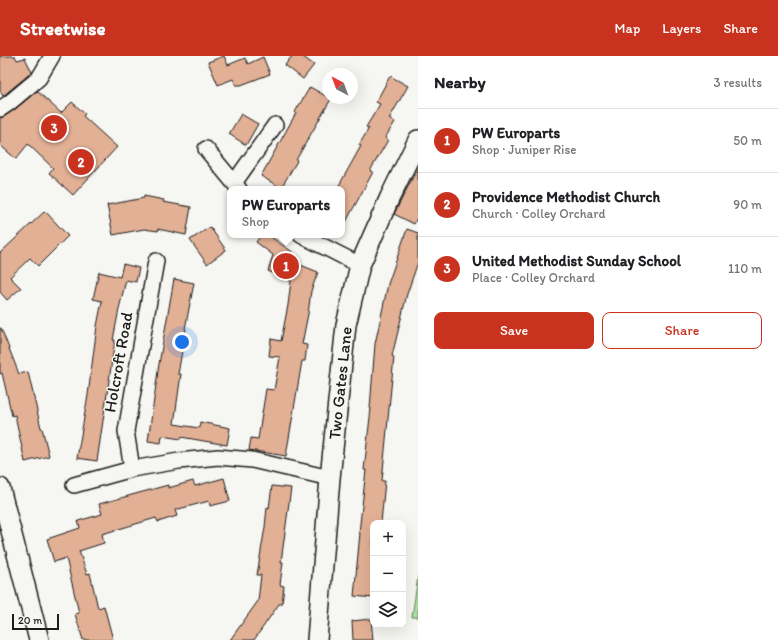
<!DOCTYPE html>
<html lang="en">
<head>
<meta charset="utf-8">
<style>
	:root { --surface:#fff; --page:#f6f6f6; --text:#202124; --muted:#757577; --line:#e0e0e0; --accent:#c8321e }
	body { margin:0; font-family:Itim,sans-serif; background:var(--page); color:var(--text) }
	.controls { position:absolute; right:12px; bottom:12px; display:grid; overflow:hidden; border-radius:8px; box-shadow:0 4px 16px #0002 }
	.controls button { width:36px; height:36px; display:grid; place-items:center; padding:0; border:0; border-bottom:1px solid var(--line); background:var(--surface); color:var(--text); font:20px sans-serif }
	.compass { position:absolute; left:322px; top:12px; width:36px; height:36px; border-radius:50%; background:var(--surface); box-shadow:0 4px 16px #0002; rotate:319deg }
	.scale { position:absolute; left:12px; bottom:10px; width:47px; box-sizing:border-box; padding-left:4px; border:2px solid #1c1c1c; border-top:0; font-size:11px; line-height:14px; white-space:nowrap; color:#1c1c1c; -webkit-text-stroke:3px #f6f6f2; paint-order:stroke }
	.you { position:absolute; left:182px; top:286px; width:14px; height:14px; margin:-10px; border:3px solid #fff; border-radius:50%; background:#1a73e8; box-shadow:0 0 0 6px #1a73e833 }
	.badge { display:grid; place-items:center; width:26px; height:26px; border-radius:50%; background:var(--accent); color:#fff; font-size:13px; font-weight:700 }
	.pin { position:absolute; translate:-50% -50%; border:2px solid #fff; box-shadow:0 1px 4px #0006 }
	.popup { position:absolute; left:227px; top:130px; width:118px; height:52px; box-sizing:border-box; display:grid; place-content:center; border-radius:8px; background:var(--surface); filter:drop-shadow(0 1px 3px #0005); font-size:13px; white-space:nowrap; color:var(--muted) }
	.popup b { font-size:15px; color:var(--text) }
	.popup::after { content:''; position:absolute; left:50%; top:100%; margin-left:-8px; border:8px solid transparent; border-top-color:var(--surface) }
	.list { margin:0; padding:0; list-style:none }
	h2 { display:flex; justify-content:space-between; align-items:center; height:52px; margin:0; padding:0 16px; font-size:17px }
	h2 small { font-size:13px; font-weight:400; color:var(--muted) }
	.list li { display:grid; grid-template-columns:26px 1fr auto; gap:12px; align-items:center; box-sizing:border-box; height:64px; padding:0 16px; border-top:1px solid var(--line) }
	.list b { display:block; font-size:15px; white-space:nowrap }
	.list p { margin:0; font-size:13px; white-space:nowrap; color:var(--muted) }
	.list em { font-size:13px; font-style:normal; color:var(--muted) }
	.actions { display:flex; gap:8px; padding:12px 16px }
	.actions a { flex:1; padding:9px 0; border:1px solid var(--accent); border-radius:8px; text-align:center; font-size:14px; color:var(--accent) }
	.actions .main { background:var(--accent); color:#fff }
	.icon { flex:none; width:22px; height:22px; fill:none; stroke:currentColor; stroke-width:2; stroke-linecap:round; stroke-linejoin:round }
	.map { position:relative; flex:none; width:418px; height:584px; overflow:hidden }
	header { display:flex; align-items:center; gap:24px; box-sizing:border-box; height:56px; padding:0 20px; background:var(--accent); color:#fff }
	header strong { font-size:19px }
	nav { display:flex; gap:22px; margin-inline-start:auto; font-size:14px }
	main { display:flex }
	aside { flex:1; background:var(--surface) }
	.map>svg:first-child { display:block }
	.green { fill:#b0e4a5; stroke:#668060 }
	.building { fill:#e2b095; stroke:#1c1c1c }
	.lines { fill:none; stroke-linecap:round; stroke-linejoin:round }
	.minor-casing { stroke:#1c1c1c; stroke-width:18 }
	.tertiary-casing { stroke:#1c1c1c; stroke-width:22 }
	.minor { stroke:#f6f6f2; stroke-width:15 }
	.tertiary { stroke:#f6f6f2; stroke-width:19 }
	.labels { text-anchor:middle; stroke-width:3; stroke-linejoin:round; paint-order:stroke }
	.street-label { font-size:17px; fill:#1c1c1c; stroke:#f6f6f2 }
</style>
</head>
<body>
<header>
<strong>Streetwise</strong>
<nav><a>Map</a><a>Layers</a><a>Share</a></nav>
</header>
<main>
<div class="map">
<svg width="418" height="584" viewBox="0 0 418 584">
	<rect width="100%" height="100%" fill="#f6f6f2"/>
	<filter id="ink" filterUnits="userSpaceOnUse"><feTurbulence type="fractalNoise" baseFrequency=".025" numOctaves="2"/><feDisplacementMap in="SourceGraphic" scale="8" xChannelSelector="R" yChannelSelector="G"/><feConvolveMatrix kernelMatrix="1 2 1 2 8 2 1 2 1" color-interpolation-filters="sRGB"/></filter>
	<g filter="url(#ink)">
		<path class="green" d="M418,520v41h-6z"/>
		<path class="building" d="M0,0h15l2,4 8,-2 7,14 -29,24 -3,-5z
			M224,0l4,9 17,-7 3,6 15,-7 7,17 -29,11h-5l-3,-6 -15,6 -10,-23z
			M292,0h10l12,9 -11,14 -18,-14z
			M390,20l18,10 -19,33 6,3 -10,16 3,2 -18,31 3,1 -31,57v-40h-5l24,-43 -2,-1 10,-17 -3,-1 14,-23 -4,-2z
			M310,31l21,12 -35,61 1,1 -16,27 -20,-12 35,-63 -1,-1z
			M37,35l24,22 11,-11 13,12 -2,2 34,31 -44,48 -24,-22 4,-5 -25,-24 -12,15 -16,-14v-27l5,-2 9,-6z
			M241,58l17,10 -12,21 -17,-11z
			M418,111v49l-4,8 -20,-10z
			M144,140l20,4 -1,2 28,5 -5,28 -28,-6v2l-14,-2 -31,6 -6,-30 37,-7z
			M45,155l23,25 -30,30 -8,-8 -20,19 11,11 -14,12 -7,-8v-39z
			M210,171l16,23 -19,14 -17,-24z
			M407,173l11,4v29l-11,32 -15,62 2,1 -12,124h3l-4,42h-8v75l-19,-2 6,-63h-1l7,-63h-2l7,-62h-1l5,-64 13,-60z
			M261,179h7l26,18 -6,7 30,12 -7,19 -3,23 -6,30 5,1 -2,16h-3l-16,95 -37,-6 2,-12 7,1 8,-50 8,1 6,-33 -11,-1 2,-17 10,2 7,-36 3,-24 -23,-10 5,-16 -17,-13z
			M123,208l16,4 -3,14 -10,-2 -7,29 -6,31h2l-18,121 -20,-3 11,-63 9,-69 5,-25 -9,-2 6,-27 21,5z
			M174,223l20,4 -9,46h1l-8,45h3l-7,50 25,4 1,-6 30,6 -3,17 -46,-8v2l-19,-3 -1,7 -13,-2 11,-77z
			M0,272h1l18,46 9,-2 13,56h1l7,28 -24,6 -10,-47 -3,1 -10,-43 -2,1z
			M224,422l6,23 -20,5 -1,-5 -34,9 2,6 -19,6 -2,-4 -54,16 2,9 -25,8 8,23 3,-1 8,35 6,-2 9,34h-30l-8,-26 4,-1 -13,-55 -12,4 -7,-23 33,-11 -2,-7 24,-7 -3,-10 69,-19v3l25,-7 2,5z
			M272,430l19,2 -10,74h2l-3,23 4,1 -2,18h-3l-25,36h-24l28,-39 3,-26h-4l8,-48 2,-20 2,1z
			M371,563l2,21h-20l-1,-19z"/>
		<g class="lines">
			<g class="minor-casing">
				<path id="minor" d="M0,53l9,-6 30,-25 13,-22
					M206,93l33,40
					M234,127l41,-58
					M301,179l59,30
					M132,413l-6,-38 30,-170
					M74,429l58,-16 47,-8 39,-4 34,3 78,18"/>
			</g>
			<g class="tertiary-casing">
				<path id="tertiary" d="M0,432l39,152
					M317,584l13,-162 16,-153 14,-60 30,-68 28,-57"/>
			</g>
			<use href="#minor" class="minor"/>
			<use href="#tertiary" class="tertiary"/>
		</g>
	</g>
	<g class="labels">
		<g class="street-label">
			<text transform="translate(118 306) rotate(-80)" y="6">Holcroft Road</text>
			<text transform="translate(340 327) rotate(-84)" y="6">Two Gates Lane</text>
		</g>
	</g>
</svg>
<div class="controls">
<button>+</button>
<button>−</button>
<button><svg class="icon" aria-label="layers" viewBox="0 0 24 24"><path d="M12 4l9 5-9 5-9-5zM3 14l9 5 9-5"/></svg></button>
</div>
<svg class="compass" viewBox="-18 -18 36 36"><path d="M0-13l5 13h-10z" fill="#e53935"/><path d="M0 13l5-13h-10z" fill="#757577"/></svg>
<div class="scale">20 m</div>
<div class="you"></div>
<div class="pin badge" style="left:286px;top:210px">1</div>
<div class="popup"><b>PW Europarts</b>Shop</div>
<div class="pin badge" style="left:81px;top:106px">2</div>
<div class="pin badge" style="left:54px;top:72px">3</div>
</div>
<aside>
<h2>Nearby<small>3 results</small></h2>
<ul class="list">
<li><span class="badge">1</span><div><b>PW Europarts</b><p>Shop · Juniper Rise</p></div><em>50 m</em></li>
<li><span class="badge">2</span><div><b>Providence Methodist Church</b><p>Church · Colley Orchard</p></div><em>90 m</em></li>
<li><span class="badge">3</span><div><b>United Methodist Sunday School</b><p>Place · Colley Orchard</p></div><em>110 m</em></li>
</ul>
<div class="actions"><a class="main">Save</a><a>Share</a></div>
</aside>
</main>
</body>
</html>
